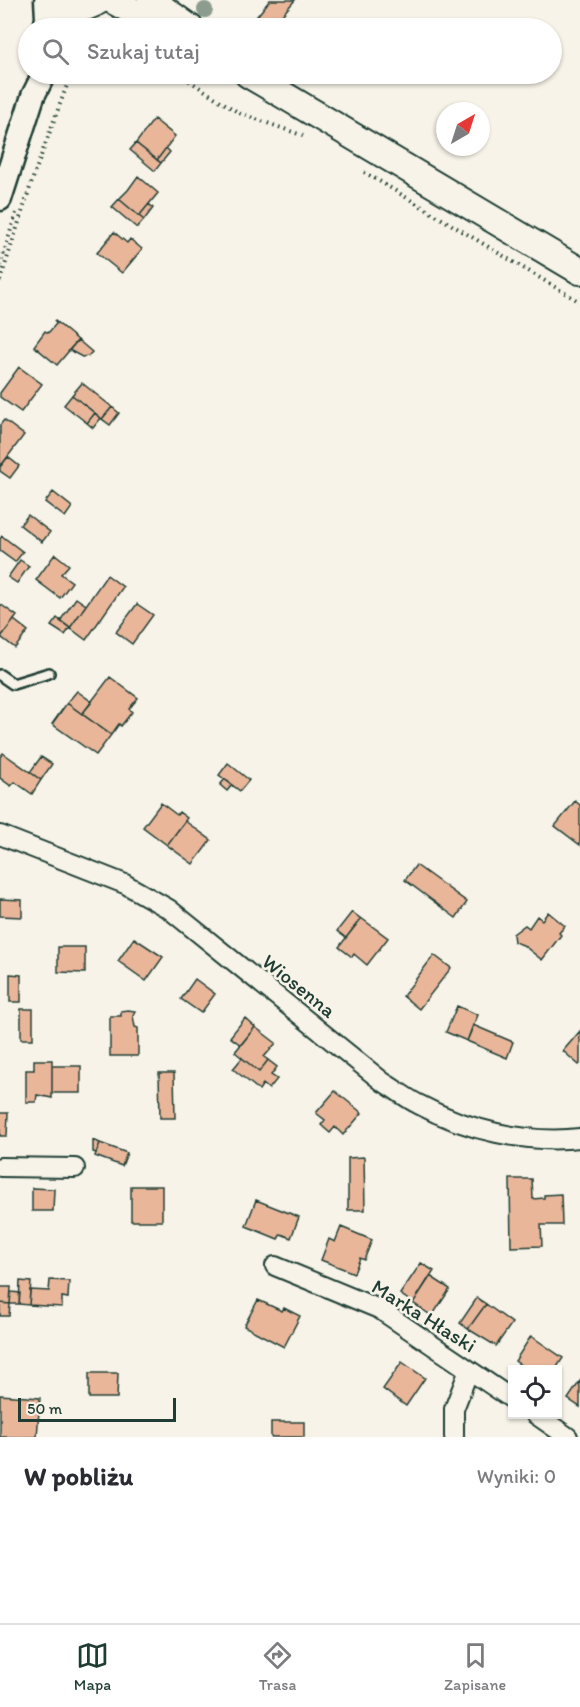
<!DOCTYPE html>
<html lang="pl">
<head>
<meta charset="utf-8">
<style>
	:root { --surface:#fff; --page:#f7f7f7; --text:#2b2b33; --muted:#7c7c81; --line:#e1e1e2; --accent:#1f3d34 }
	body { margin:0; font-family:Itim,sans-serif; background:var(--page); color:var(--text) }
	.controls { position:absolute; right:18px; bottom:18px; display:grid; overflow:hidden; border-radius:0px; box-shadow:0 2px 4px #0004 }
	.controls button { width:54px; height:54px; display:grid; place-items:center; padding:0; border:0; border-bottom:2px solid var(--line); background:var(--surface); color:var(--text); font:30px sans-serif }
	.compass { position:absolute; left:436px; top:102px; width:54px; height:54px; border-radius:50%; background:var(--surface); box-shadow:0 2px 4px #0004; rotate:39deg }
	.scale { position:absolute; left:18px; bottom:15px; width:158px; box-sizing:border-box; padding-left:6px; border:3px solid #1f3d34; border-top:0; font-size:16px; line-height:21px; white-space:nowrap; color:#1f3d34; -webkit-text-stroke:4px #f7f3e8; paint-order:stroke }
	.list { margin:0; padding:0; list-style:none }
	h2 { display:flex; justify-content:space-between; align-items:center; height:78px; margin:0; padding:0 24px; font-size:26px }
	h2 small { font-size:20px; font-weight:400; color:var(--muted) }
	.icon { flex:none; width:33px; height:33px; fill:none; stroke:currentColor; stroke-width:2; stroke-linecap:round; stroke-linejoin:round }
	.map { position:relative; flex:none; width:580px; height:1437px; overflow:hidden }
	.search { position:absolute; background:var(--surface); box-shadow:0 2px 4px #0004; left:18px; right:18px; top:18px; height:66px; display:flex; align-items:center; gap:15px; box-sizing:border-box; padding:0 21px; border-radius:33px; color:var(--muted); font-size:22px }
	.sheet { height:186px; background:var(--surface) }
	nav { display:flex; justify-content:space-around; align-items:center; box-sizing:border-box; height:84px; border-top:2px solid var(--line); background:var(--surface); font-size:16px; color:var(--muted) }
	nav a { display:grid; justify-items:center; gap:3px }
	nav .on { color:var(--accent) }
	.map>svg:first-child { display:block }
	.building { fill:#e9b69a; stroke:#1f3d34; stroke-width:1.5 }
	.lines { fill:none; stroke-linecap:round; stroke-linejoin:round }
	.service-casing { stroke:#1f3d34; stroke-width:14 }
	.minor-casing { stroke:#1f3d34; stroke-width:22 }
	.tertiary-casing { stroke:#1f3d34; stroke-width:27 }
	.secondary-casing { stroke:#1f3d34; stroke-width:30 }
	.path { stroke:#1f3d34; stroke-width:4; stroke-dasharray:1.5 4.5; stroke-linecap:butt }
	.service { stroke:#f7f3e8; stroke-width:9 }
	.minor { stroke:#f7f3e8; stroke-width:18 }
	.tertiary { stroke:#f7f3e8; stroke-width:22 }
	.secondary { stroke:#f7f3e8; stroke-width:26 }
	.tree { fill:#8c9d8f }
	.labels { text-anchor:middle; stroke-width:5; stroke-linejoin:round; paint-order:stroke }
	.street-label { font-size:21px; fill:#1f3d34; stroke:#f7f3e8 }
</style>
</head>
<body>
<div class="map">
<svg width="580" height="1437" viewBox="0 0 580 1437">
	<rect width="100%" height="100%" fill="#f7f3e8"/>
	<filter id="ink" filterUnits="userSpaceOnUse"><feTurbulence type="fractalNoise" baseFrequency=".0167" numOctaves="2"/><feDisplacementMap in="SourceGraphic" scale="12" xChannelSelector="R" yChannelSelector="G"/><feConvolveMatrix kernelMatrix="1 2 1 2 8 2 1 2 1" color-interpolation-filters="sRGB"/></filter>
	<g filter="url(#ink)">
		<path class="building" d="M270,0h25l-24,28h-18l-4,-2z
			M154,119l21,17 -18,24 -21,-17z
			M136,143l25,20 -6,8 -25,-21z
			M166,148l4,4 -9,11 -4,-3z
			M138,176l20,17 -19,23 -20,-17 9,-9z
			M119,199l25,21 -7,8 -25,-21z
			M149,204l4,4 -9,12 -5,-4z
			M114,232l13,11 3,-4 12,10 -20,24 -25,-20z
			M54,320l24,20 -21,25 -23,-19 11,-15 3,2 8,-9z
			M78,340l14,12 -4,4 -6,1 -13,-7z
			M19,367l23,17 -21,28 -21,-15v-4z
			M82,383l30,24 -10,12 -30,-24z
			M72,395l23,18 -8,10 -23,-18z
			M112,407l7,6 -9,12 -8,-6z
			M95,413l6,5 -8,10 -6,-5z
			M4,420l20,15 -24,32v-42z
			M8,457l11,9 -9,12 -10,-7v-4z
			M53,492l19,15 -7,10 -20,-15z
			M28,515l22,17 -8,10 -22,-17z
			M2,536l21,16 -8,10 -15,-11v-12z
			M55,554l14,11 -8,9 11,8 -12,16 -24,-18z
			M20,560l9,6 -12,17 -9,-6z
			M107,575l16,12 -37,53 -16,-12z
			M76,598l10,7 -16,23 -10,-7z
			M0,604l17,12 -17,22z
			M137,604l16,11 -21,29 -16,-12z
			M57,618l13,10 -5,7 -14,-9z
			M14,620l14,11 -13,17 -14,-11z
			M110,677l28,21 -9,11 3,3 -11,14 -2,-2 -8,11 -29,-21z
			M77,691l15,11 -10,12 -15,-11z
			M67,703l44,32 -15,20 -44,-31z
			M3,753l38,27 -9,14 -17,-12 -4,4 -11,-8v-21z
			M41,757l11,7 -11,16 -11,-8z
			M228,763l21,17 -9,11 -21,-16z
			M225,779l7,6 -5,6 -7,-6z
			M575,801l5,4v40l-25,-19z
			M161,803l16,12 2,-3 8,6 -20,27 -24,-18z
			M185,821l26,19 -18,24 -26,-19z
			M416,865l51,37 -11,16 -51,-38z
			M0,899l22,1v17l-22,-1z
			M352,912l9,7 -15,19 -9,-7z
			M548,912l17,14 -6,7 2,2 -19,25 -19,-15 -9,-3 -1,-8 12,-9 4,3 8,-12 5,4z
			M361,918l27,20 -21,27 -13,-11 -2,3 -13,-10z
			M134,938l29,19 -17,24 -28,-20z
			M58,947h27v26l-27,-1z
			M434,955l17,13 -32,41 -16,-13z
			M10,974l11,1v27h-11z
			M195,979l20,15 -14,19 -20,-14z
			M457,1006l21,9 -11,26 -21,-9z
			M21,1009h12v30h-12z
			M128,1010l7,1 -2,5 2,11 3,1v28h-28v-40h11v-5z
			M245,1018l10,9 -14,18 -11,-8z
			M473,1025l40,17 -6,16 -40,-17z
			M255,1027l21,16 -12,14 4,3 -9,12 -24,-20z
			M580,1031v33l-1,1 -16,-14z
			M242,1058l17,14 9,-12 9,7 -6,8 6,4 -8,10 -6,-5 -4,6 -26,-21z
			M34,1060h18v38l-15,-3 -1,7h-10v-32h8z
			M52,1066h29v27h-29z
			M159,1073h15l1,45h-15z
			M335,1091l27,22 -19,22 -8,-8 -5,6 -9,-8 4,-5 -9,-7z
			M0,1113h8l-1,23h-7z
			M93,1140l7,3 -4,10 -3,-1z
			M100,1143l27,10 -5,13 -27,-10z
			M364,1157l1,53h-17v-52z
			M510,1179h22l1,20 11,-1v-3l17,-1 1,31h-21l1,21 -31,1z
			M131,1186h31v35h-31z
			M32,1188l22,1 -1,22h-21z
			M256,1200l43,17 -8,21 -10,-4 -3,5 -32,-13z
			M341,1227l31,13 -8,20 -4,-2 -6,15 -33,-13 8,-21 6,3z
			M421,1263l13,8 -21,32 -13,-9z
			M430,1276l20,13 -18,27 -19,-13z
			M50,1280l19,1 -1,17 -6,-1v10l-33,-2 1,-15 19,1z
			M20,1281l11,1 -2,23 -10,-1z
			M0,1287h11l-1,17 -10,-1z
			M11,1292l9,1 -1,11h-9z
			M477,1298l9,6 -18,25 -8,-6z
			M258,1300l24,11 2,-3 16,8 -16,31 -40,-21z
			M0,1303l10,1 -1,12h-9z
			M486,1304l26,19 -16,23 -28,-17z
			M531,1336l32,22 -8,12h-27l-13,-9z
			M402,1362l23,16 -19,28 -23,-17z
			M89,1373h29l-1,25h-28z
			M580,1381v26l-12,-8z
			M0,1395l40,3 -3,39h-37z
			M271,1422h33v15h-33z"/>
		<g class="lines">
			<g class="service-casing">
				<path id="service" d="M0,675l13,9 36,-11"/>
			</g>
			<g class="minor-casing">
				<path id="minor" d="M0,835l125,49 44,25 214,173c12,7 23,16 35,22 48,26 108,40 162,34
					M0,1167l75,1
					M275,1266l104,43 133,90
					M535,1414l33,23
					M454,1437v-28l15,-39"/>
			</g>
			<g class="tertiary-casing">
				<path id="tertiary" d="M45,28l2,-10 -1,-18
					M65,28l13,-20
					M0,199l33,-103 11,-22"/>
			</g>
			<g class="secondary-casing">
				<path id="secondary" d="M50,0c17,10 34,11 50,0
					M112,0l52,28
					M151,0l39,28
					M248,74l332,197"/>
			</g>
			<path class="path" d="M179,74l60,39 65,23
				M364,172l216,130
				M0,266l16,-53
				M0,281l34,-106 37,-101"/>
			<use href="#service" class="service"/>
			<use href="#minor" class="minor"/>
			<use href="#tertiary" class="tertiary"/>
			<use href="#secondary" class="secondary"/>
		</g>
		<circle class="tree" cx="205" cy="10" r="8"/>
	</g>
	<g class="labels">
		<g class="street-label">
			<text transform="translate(299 986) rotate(39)" y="7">Wiosenna</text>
			<text transform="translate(424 1316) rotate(32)" y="7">Marka Hłaski</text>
		</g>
	</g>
</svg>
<div class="controls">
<button><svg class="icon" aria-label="locate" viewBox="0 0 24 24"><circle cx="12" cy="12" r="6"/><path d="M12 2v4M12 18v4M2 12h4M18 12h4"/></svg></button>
</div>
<svg class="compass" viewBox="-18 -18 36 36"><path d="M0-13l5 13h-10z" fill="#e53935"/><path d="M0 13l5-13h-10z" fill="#7c7c81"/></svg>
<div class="scale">50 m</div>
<div class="search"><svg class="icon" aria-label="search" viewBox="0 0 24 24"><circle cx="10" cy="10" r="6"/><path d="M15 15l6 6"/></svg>Szukaj tutaj</div>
</div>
<section class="sheet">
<h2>W pobliżu<small>Wyniki: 0</small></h2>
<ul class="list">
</ul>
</section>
<nav>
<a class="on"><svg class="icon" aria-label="map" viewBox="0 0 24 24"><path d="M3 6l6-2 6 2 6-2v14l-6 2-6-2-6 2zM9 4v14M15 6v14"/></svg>Mapa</a>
<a><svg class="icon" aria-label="directions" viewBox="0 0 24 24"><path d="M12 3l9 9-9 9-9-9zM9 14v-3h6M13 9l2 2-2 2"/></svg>Trasa</a>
<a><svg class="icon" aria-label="saved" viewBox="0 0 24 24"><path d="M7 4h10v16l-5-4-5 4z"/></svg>Zapisane</a>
</nav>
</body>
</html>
